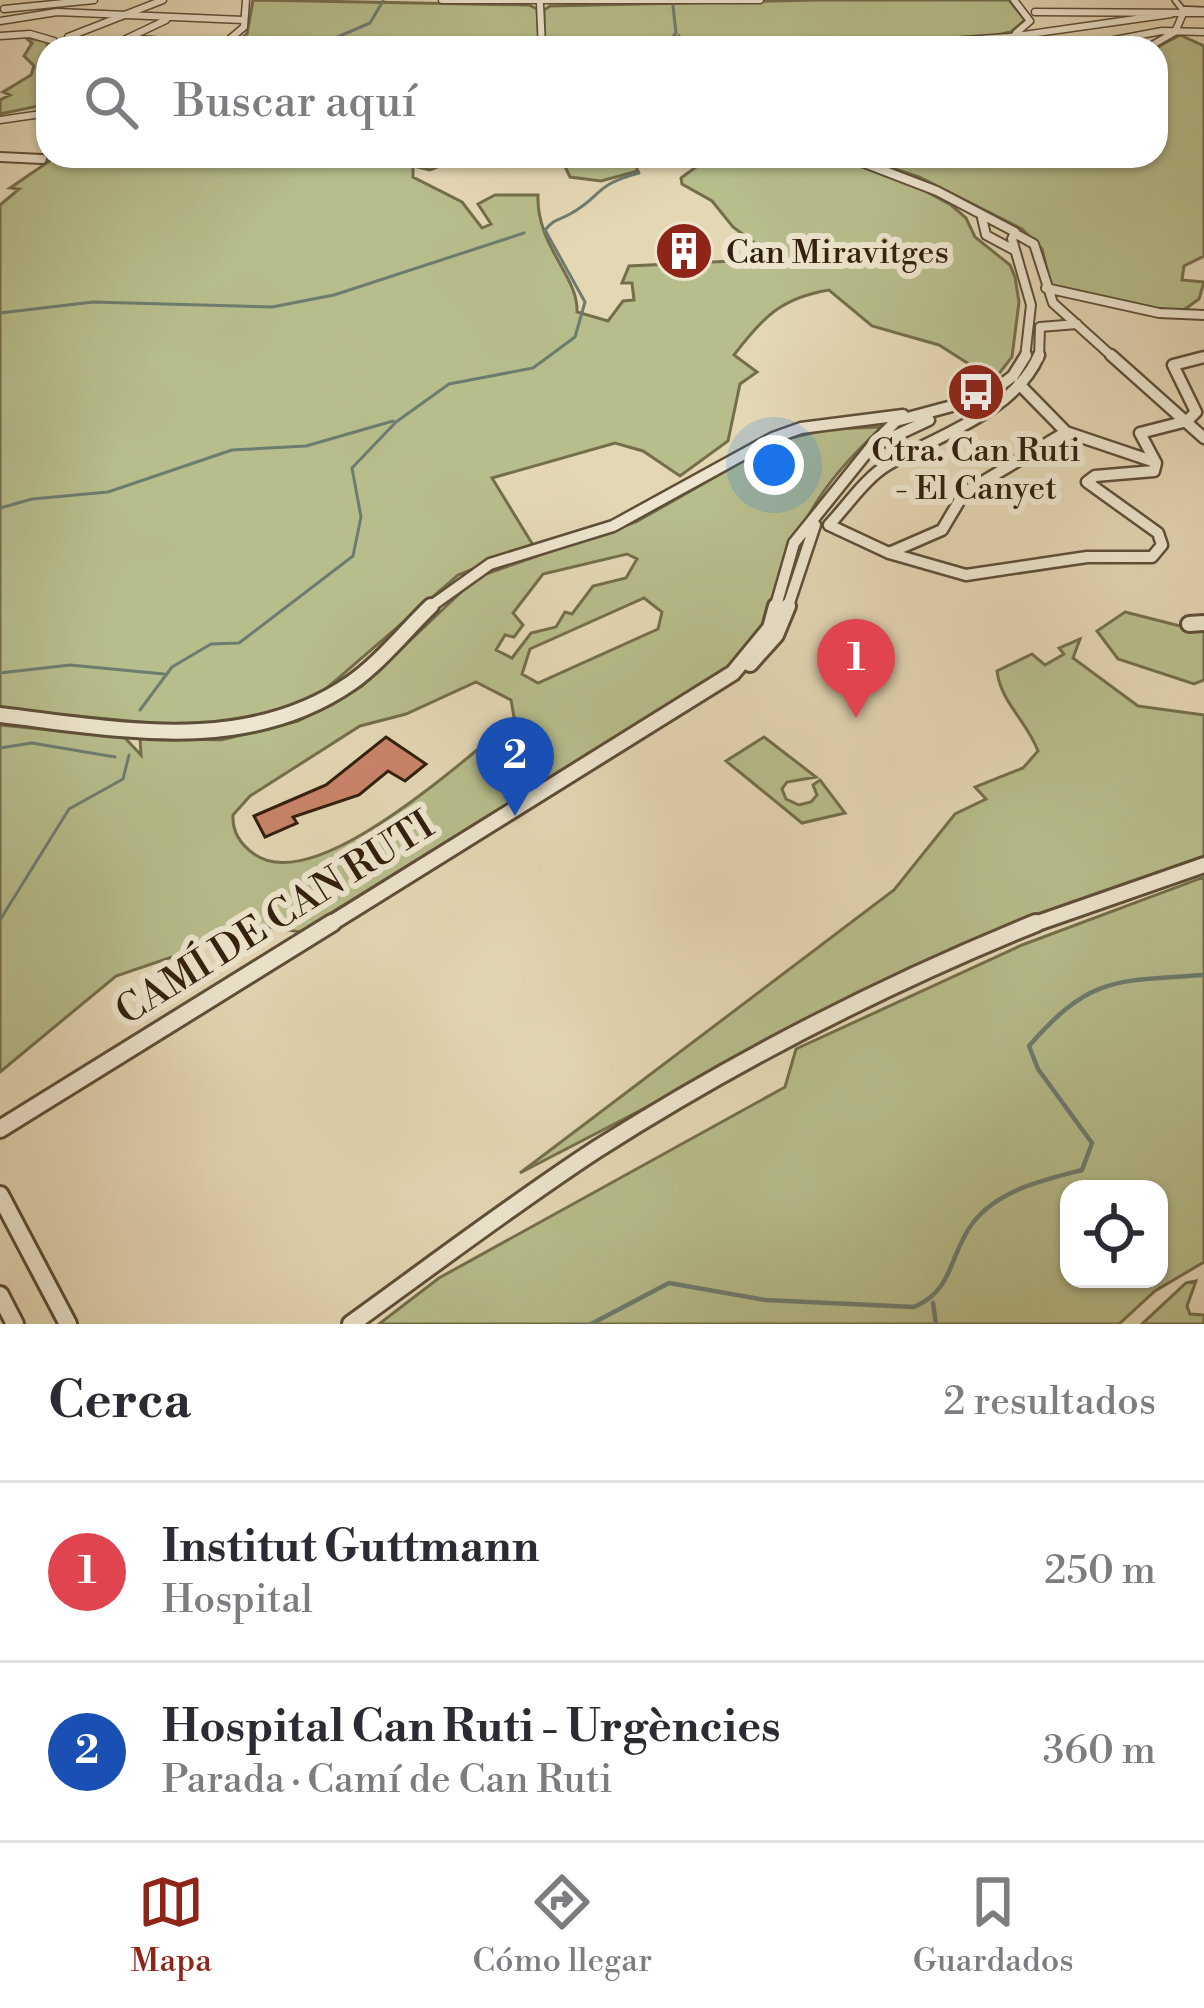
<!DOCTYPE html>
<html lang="es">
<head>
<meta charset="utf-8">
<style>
	:root { --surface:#fff; --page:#f2f2f3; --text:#2b2b33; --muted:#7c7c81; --line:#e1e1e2; --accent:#8f2418 }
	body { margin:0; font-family:"Libre Bodoni",serif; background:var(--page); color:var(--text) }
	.controls { position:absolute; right:36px; bottom:36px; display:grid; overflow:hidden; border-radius:24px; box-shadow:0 3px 9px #0004 }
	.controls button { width:108px; height:108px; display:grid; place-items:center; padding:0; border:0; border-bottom:3px solid var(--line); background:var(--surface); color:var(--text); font:60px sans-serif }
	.you { position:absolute; left:774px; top:465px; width:42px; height:42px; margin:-30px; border:9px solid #fff; border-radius:50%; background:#1a73e8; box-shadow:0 0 0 18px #1a73e833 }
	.badge { display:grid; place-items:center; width:78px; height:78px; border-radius:50%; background:var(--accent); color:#fff; font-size:39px; font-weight:700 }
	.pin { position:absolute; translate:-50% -99px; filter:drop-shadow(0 3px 6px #0008) }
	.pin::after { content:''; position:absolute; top:63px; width:42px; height:36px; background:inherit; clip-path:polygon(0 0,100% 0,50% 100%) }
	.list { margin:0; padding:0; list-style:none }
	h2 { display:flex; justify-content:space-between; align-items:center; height:156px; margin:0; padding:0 48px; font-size:51px }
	h2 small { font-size:39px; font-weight:400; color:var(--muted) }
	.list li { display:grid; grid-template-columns:78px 1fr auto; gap:36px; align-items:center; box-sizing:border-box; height:180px; padding:0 48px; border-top:3px solid var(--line) }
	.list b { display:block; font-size:45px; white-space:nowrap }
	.list p { margin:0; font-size:39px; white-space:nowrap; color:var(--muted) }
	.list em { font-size:39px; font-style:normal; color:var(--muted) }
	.icon { flex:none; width:66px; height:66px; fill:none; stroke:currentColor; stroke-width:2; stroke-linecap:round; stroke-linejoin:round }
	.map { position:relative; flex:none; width:1204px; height:1324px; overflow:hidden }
	.search { position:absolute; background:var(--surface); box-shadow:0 3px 9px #0004; left:36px; right:36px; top:36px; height:132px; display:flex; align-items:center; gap:30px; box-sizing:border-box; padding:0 42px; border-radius:36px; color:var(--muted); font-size:45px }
	.sheet { height:516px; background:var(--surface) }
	nav { display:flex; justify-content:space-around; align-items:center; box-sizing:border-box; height:168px; border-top:3px solid var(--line); background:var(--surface); font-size:33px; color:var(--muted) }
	nav a { display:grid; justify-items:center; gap:6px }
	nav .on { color:var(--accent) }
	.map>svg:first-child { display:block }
	.green { fill:#b7bd8b; stroke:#746e4c; stroke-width:3; fill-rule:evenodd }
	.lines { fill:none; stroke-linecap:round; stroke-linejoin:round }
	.stream-far1 { stroke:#6d7c70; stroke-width:3 }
	.stream { stroke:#6d7c70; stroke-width:4.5 }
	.building { fill:#c98469; stroke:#32200e; stroke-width:3 }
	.pedestrian-casing { stroke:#5e4e38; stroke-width:8 }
	.minor-far4-casing { stroke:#5e4e38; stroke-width:9 }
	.minor-far3-casing { stroke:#5e4e38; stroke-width:12 }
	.minor-far2-casing { stroke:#5e4e38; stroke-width:15 }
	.minor-far1-casing { stroke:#5e4e38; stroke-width:20 }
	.minor-casing { stroke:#5e4e38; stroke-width:22 }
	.pedestrian { stroke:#ede5ce; stroke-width:4.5 }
	.minor-far4 { stroke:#ede5ce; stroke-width:6 }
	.minor-far3 { stroke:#ede5ce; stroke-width:8 }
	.minor-far2 { stroke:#ede5ce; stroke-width:10 }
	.minor-far1 { stroke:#ede5ce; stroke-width:14 }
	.minor { stroke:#ede5ce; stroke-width:16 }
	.labels { text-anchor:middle; stroke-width:12; stroke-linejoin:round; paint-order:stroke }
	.far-poi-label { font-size:33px; fill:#32200e; stroke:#ede5ce; text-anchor:start }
	.street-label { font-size:39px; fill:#32200e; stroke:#ede5ce }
</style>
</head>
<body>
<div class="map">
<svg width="1204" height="1324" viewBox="0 0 1204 1324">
	<rect width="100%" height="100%" fill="#e4d7b4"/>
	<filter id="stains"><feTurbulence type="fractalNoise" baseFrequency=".00167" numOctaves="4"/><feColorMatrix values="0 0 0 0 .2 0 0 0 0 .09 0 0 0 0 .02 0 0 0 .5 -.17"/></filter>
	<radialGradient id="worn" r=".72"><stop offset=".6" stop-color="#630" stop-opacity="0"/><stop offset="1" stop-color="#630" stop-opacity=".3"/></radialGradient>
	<path class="green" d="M253,0l276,5 8,4 2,39h-311l19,-14z
		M816,0h193l16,20 -14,12 -15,3 -164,13h-143l-10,-12 -11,12h-123l-1,-38 6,-4z
		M1180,35l24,11v210l-20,10 -2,14 22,2 -5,17 -21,15 -127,-28 -9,-37 -20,-20 -103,-52 -63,-21h300v-108z
		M25,37l22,5 1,31 -6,3 6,2v26l-48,10v-14l10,-5 -7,-3 28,-17 3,-9 -10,-10 8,-13z
		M69,156h395l-34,14 -17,-4v11l49,25 20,26 9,-4 -13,-20 17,-9h43c-2,51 41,82 39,117l31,9 15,-20 11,-1 -2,-17h-10l7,-17 147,-7 -43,-32 -21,-26 -30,-17 -1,-6 30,-22h124l81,30 35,19 15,13 9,19 35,28 5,12 4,25 -7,55 -18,23 -55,-35 -67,-19 -43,-36c-48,8 -66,27 -95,65l23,17 -17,12 -12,57 -48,35 -37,-25 -28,-8 -123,35 41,67 -75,30 -138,119 -59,23 -67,10 -194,-18v-504l19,-16 -9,-1 41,-28z
		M560,156h71l7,15 -37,10 -31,-4z
		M882,427c-27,25 -54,53 -72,86 -25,48 -34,100 -66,145l-444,274 -37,-6 -147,50 -116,96v-347l124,12 17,18 -1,-18 81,3 77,-19 64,-35 115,-109 159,-55 142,-81 51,-12zM627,554l10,5 -11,19 -33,8 -21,28 -7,-2 -9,15 -25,6 -19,25 -16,-8 9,-15 9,2 9,-12 -10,-12 30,-39zM644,598l18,14 -4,17 -120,54 -16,-9 8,-25zM476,682l35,18 3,17 -6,8c-47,36 -194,173 -254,129 -14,-10 -22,-22 -21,-39l17,-19 110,-70 46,-12z
		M1125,612l79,20v48l-10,4 -76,-25 -21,-28z
		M1080,639l-7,19 65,48 66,9v143l-284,107 -400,208 374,-283 61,-76 31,-15 -11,-12 48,-19 15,-17c-11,-30 -37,-48 -41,-80l35,-17 13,11 19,-11 -5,-6z
		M764,737l52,40 -29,5 -5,7 4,10 13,6 12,-3 6,-7 -4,-10 7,-5 25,33 -43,10 -76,-62z
		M1204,877v385l-49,29 -36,33h-740l60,-46 346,-191 11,-38 226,-104zM1069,1189h90v90h-90z
		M1196,1281l-9,25 3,8 14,1v9h-62l44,-41z"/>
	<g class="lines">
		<path class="stream-far1" d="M312,48l58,-25 13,-22
			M663,48l13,-15 -3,-27
			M0,313l93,-11 179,5 62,-12 190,-62
			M0,508l32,-9 76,-7 124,-42 74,-4 87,-25
			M0,673l70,-8 94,9
			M140,710l32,-43 39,-23 28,-1 114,-87 8,-39 -9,-49 44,-46 53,-38 84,-16 42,-31 10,-35 -40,-72c9,-11 14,-10 25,-16 32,-17 23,-29 69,-41
			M0,748l32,-5 83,14
			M0,920l69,-111 54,-30 6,-24"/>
		<path class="stream" d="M933,1303l3,21
			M591,1324l78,-41 96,17 149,7c40,-17 35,-52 58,-83 25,-34 72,-44 110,-54l10,-27 -54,-74 -9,-23c61,-70 86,-65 175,-71"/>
	</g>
	<path class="building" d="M386,737l40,27 -21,17 -17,-10 -29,24 -66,22 4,6 -32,14 -11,-21 72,-31z"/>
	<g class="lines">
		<g class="pedestrian-casing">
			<path id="pedestrian" d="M1175,0l7,9 22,1"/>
		</g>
		<g class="minor-far4-casing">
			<path id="minor-far4" d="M442,0h318
				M1014,0l16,21 -14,12
				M540,4l2,44
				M4,9l90,-9
				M1035,12l169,1
				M0,21l57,-9 186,8
				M0,36l30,-2 24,7 2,7
				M68,37l95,-37
				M128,38l94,8
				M1109,41l53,-10 42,1
				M107,48l59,-28
				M219,48l25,-21 2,-27
				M846,48l163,-11 162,-23
				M1010,48h15
				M1147,48l28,-16 7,-16
				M0,120l48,-7
				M846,156l8,3
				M0,157l42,2"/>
		</g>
		<g class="minor-far3-casing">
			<path id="minor-far3" d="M846,156l91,35 78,41 -3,7 19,66 -6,53
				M0,157l42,2
				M982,218l4,17 28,15
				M1016,234l18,10 19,59 61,55
				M1046,288l113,25 45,2
				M1039,358l1,-31 37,-3"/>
		</g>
		<g class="minor-far2-casing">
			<path id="minor-far2" d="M1039,355c-24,57 -101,80 -150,109 -23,13 -42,42 -60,61l60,28 77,22 121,-18h65l10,-12 -4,-12 -71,-51 8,-6 59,-5 2,-8 -16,-30 47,-12 9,-9 -23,-47 31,-8
				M1111,355l93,83
				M1019,384l47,48 89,30
				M979,401l34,-25 13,-21
				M882,442l47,-22
				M889,553l53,-23 22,-37 102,-61
				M427,609l63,-45 123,-38 160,-88 28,-10 102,-13
				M775,609l19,-66 82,-102 20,-20 86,-23
				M787,609l28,-84"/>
		</g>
		<g class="minor-far1-casing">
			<path id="minor-far1" d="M1189,624l15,-1
				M750,664l26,-29 12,-29
				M0,715c119,14 245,41 351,-32 30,-21 53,-51 80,-77
				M327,926l406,-253 37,-45 6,-22
				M1029,926l175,-61"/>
		</g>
		<g class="minor-casing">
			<path id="minor" d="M0,1129l332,-206
				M0,1195l68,129
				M0,1295l15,29
				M351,1324c82,-59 162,-120 246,-175 140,-89 286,-164 439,-226"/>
		</g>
		<use href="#pedestrian" class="pedestrian"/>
		<use href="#minor-far4" class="minor-far4"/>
		<use href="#minor-far3" class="minor-far3"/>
		<use href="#minor-far2" class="minor-far2"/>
		<use href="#minor-far1" class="minor-far1"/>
		<use href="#minor" class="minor"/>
	</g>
	<defs>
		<g id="building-disc" transform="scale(3)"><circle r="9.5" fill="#8f2418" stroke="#ede5ce"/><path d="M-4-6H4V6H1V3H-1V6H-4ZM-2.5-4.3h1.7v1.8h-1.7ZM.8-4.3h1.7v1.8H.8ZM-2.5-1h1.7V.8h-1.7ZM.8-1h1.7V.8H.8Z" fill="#fff"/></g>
		<g id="bus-disc" transform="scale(3)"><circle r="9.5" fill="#8f2418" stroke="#ede5ce"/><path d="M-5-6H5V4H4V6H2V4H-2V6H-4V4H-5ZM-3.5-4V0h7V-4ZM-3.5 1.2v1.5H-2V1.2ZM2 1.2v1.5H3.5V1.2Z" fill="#fff"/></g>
	</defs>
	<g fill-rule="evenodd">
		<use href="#building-disc" x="684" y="251"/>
		<use href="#bus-disc" x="976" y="392"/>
	</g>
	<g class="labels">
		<g class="far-poi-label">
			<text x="726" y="263">Can Miravitges</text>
			<text x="976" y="461" text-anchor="middle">Ctra. Can Ruti<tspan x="976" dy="38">- El Canyet</tspan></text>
		</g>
		<g class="street-label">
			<text transform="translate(274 917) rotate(-32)" y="14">CAMÍ DE CAN RUTI</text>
		</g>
	</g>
	<rect width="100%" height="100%" filter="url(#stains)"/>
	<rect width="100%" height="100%" fill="url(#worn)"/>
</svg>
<div class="controls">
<button><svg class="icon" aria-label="locate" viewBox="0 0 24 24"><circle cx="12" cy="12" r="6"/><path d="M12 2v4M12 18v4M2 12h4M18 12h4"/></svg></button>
</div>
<div class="you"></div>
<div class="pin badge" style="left:856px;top:718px;background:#e0444e">1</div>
<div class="pin badge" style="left:515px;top:816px;background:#1a4fb4">2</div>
<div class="search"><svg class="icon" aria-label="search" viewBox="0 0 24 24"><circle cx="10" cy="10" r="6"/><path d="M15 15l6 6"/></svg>Buscar aquí</div>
</div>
<section class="sheet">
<h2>Cerca<small>2 resultados</small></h2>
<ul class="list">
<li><span class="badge" style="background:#e0444e">1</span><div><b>Institut Guttmann</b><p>Hospital</p></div><em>250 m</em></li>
<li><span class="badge" style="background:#1a4fb4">2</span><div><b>Hospital Can Ruti - Urgències</b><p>Parada · Camí de Can Ruti</p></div><em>360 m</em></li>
</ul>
</section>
<nav>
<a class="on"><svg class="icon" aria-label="map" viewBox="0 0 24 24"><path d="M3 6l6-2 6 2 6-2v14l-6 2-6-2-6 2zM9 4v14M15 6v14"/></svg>Mapa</a>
<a><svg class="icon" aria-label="directions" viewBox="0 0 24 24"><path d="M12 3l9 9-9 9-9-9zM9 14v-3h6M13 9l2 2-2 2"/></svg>Cómo llegar</a>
<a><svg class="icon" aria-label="saved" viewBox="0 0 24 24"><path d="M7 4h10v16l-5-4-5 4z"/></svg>Guardados</a>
</nav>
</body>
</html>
